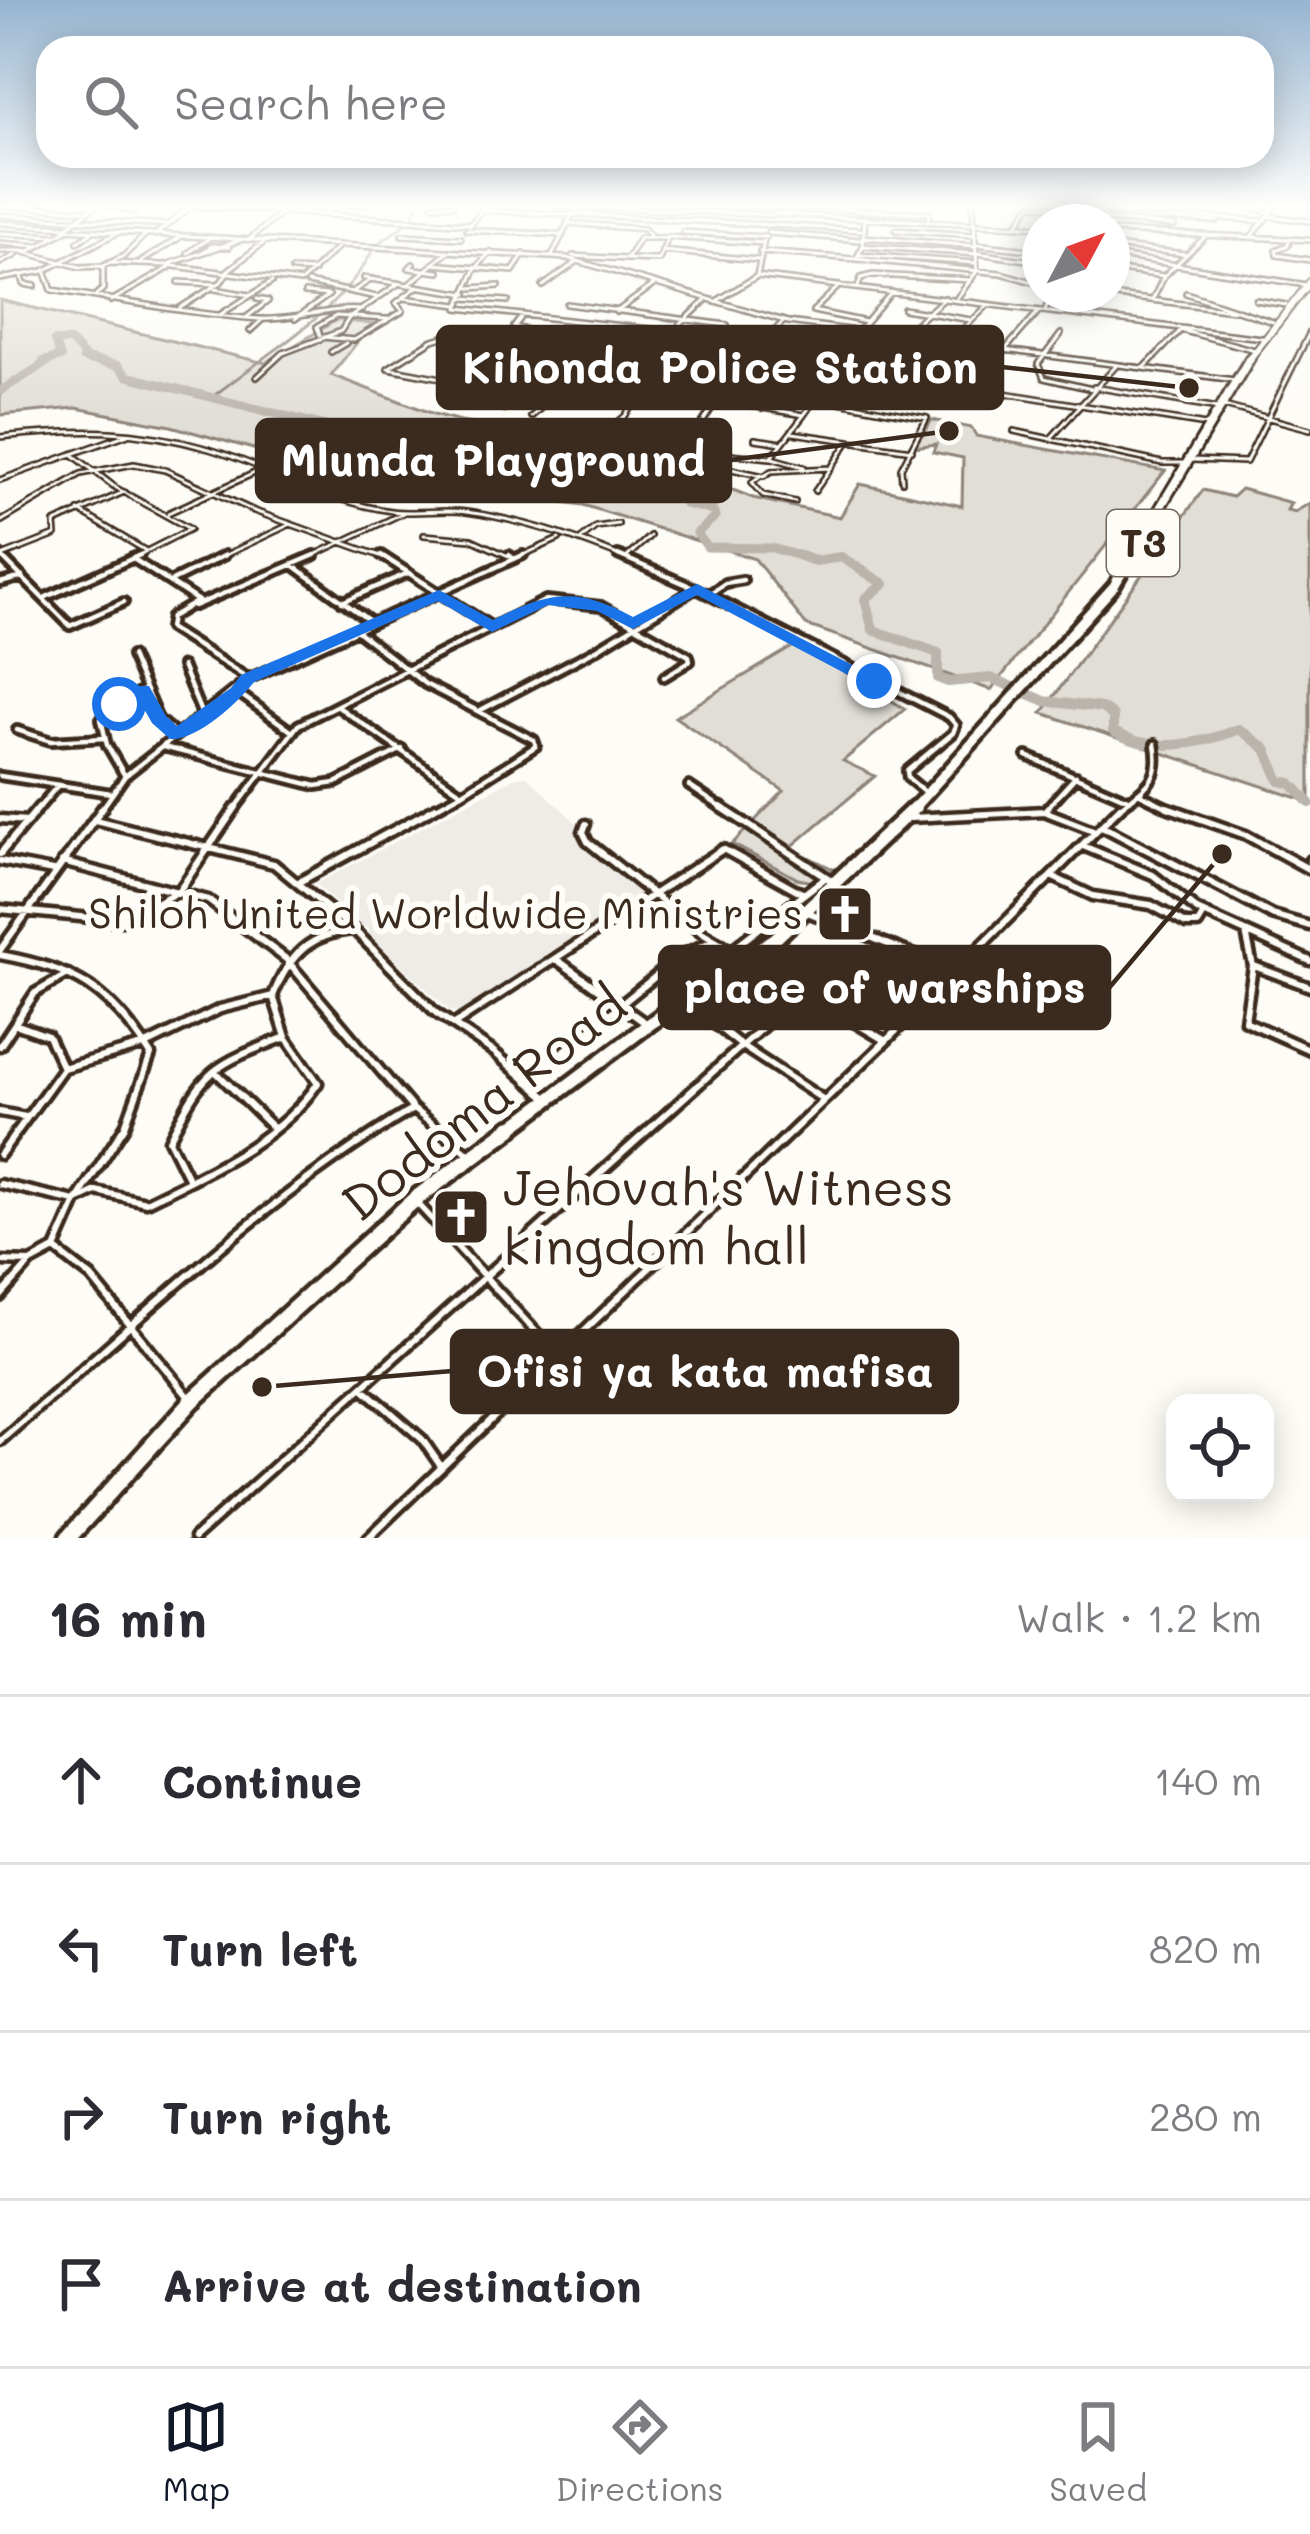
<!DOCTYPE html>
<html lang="en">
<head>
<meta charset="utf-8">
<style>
	:root { --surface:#fff; --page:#f7f7f7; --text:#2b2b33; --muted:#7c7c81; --line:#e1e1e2; --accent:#111827 }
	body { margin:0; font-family:Mali,sans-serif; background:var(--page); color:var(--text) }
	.controls { position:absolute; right:36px; bottom:36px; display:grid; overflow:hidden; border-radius:24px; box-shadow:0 6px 30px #0003 }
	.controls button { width:108px; height:108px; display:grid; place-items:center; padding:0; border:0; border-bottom:3px solid var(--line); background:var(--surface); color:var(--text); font:60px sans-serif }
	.compass { position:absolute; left:1022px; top:204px; width:108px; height:108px; border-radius:50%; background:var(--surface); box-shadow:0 6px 30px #0003; rotate:49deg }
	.stop { position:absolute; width:36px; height:36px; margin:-27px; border:9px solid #1a73e8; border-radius:50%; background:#fff }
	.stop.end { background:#1a73e8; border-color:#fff; box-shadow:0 3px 12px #0008 }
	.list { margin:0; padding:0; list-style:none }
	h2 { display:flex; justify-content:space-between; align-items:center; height:156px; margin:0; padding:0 48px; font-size:51px }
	h2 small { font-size:39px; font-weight:400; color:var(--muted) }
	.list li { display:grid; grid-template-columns:78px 1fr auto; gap:36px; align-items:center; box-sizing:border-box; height:168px; padding:0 48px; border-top:3px solid var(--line) }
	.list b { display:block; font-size:45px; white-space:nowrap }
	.list em { font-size:39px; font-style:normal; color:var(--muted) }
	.icon { flex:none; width:66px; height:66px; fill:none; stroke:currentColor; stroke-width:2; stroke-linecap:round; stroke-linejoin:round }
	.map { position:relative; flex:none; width:1310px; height:1538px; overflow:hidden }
	.search { position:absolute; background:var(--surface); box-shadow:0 6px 30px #0003; left:36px; right:36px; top:36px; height:132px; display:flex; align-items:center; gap:30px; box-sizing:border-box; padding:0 42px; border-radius:36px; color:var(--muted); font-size:45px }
	.sheet { height:828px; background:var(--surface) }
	nav { display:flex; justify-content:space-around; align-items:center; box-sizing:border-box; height:168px; border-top:3px solid var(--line); background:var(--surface); font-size:33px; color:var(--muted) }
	nav a { display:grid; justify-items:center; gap:6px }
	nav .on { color:var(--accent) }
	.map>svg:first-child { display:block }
	.built { fill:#efece7 }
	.green { fill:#e1ded7; stroke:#8e847a; stroke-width:3 }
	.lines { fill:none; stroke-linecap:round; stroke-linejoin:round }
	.stream { stroke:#887d74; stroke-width:3 }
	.river-far2 { stroke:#bbb4ad; stroke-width:8 }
	.river-far1 { stroke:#bbb4ad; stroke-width:9 }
	.river { stroke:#bbb4ad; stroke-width:10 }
	.street-far2-casing { stroke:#3b2a1e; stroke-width:8 }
	.street-far1-casing { stroke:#3b2a1e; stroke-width:14 }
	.street-casing { stroke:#3b2a1e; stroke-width:15 }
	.highway-far4-casing { stroke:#3b2a1e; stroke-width:10 }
	.highway-far3-casing { stroke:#3b2a1e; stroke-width:14 }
	.highway-far2-casing { stroke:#3b2a1e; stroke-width:18 }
	.highway-far1-casing { stroke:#3b2a1e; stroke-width:21 }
	.highway-casing { stroke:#3b2a1e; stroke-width:24 }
	.street-far2 { stroke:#fdfcf7; stroke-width:3 }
	.street-far1 { stroke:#fdfcf7; stroke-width:4.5 }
	.street { stroke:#fdfcf7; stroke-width:6 }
	.highway-far4 { stroke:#fdfcf7; stroke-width:6 }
	.highway-far3 { stroke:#fdfcf7; stroke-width:8 }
	.highway-far2 { stroke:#fdfcf7; stroke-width:9 }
	.highway-far1 { stroke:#fdfcf7; stroke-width:12 }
	.highway { stroke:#fdfcf7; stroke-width:15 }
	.route { fill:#1a73e8 }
	.labels { text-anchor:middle; stroke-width:12; stroke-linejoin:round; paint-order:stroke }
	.shield { fill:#fdfcf7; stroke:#75695f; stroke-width:3 }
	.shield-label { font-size:39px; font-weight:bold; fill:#3b2a1e }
	.poi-label { font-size:42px; fill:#3b2a1e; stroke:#fdfcf7; text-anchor:end }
	.near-street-label { font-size:51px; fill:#3b2a1e; stroke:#fdfcf7 }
	.near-poi-label { font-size:51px; fill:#3b2a1e; stroke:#fdfcf7; text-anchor:start }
	.leader { fill:none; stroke:#3b2a1e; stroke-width:4.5 }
	.callout-dot { fill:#3b2a1e; stroke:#fdfcf7; stroke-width:4.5 }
	.callout { fill:#3b2a1e; stroke:#3b2a1e; stroke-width:4.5 }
	.callout-label { font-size:45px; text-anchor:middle; font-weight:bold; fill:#fff }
</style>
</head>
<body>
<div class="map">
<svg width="1310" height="1538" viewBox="0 0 1310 1538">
	<rect width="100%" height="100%" fill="#fdfcf7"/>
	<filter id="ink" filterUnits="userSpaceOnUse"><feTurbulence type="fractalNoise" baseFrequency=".00833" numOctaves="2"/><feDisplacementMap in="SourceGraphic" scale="24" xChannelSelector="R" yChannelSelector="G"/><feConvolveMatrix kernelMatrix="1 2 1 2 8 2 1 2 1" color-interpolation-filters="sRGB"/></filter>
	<g filter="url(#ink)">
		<path class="built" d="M527,776l120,114 -184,124 -13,-3 -82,-77 2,-5 -11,-4 -43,-41 200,-107z"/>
		<path class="green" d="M0,300l265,63 72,-43 35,4 -41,51 103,39 150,39 94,6 22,18 53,21 87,19 20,-33 102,22 1,-48 -30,-6 3,-8 -22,3 18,-27 40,8 4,8 189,35 -174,219 -185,-65 -51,-66 -172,-54 -258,-36 -154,-43 -95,-18 -76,7z
			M1241,489l50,14 -4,7 8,2 15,-9v299l-268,-89 161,-223 29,7z
			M799,643l106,66 -62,52 32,15 -85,72 43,21 -15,14 -20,-4 -66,-35 52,-53 -109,-74z"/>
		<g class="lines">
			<path class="stream" d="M378,244l34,-25 6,-14
				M215,395c56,-45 125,-81 159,-147"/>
			<path class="river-far2" d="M43,361l18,-4 -7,-16h16l19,20"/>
			<path class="river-far1" d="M83,358l35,8 9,10 329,83 119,17 81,-4 13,4 23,22 -7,6 28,7 2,6 -18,16 10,14 65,1 34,10
				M0,391l54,-33
				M832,558h11"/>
			<path class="river" d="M797,555l18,6 26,-4 43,27 -19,15 8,31 65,23v25l10,4 43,-4 54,23 57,7 11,8v15c38,23 87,14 126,-2l27,20 14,32 11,2 19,20"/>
			<g class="street-far2-casing">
				<path id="street-far2" d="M0,205l84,5
					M96,205l-31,24 502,29 221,64 447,58
					M108,205l26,7
					M175,205l296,19
					M320,205h46
					M433,205h20
					M556,205l217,10
					M739,205l34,1
					M774,205l81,4
					M1240,205l32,8
					M1254,205l19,3 -2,5
					M481,210l91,5
					M855,210l74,3 -1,9
					M1109,212l57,3
					M572,214l289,16
					M773,214l267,13
					M1166,214l97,7
					M0,215l168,10
					M1086,218l88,8
					M1169,219l48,2
					M0,223l65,4
					M567,223l77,6 7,8
					M1017,225l13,-20 55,4
					M470,226l15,-21
					M467,230l96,5
					M896,230l78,5
					M1112,231l198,9
					M683,232l83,5
					M0,233l54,3
					M768,233l93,7
					M155,235l38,-30
					M402,235l59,3
					M862,237l114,9
					M1251,237l17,-21 42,5
					M250,239l41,-34
					M78,242l15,-11
					M0,243l39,3
					M975,244l65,7
					M863,246l114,8
					M1122,247l64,7
					M0,251h30l37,-21
					M662,251l96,9
					M24,252l56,15 23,-1
					M490,252l-15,18 -17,38 201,22
					M760,252l96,7 7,-13 2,-28
					M188,253l20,-14
					M201,253l11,-7 17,1
					M977,253l63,9
					M859,255l117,8
					M1112,255l195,30
					M1277,255l33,5
					M1277,255l-1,-5 12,-5 1,-6
					M552,256l21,-43
					M573,256l54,3 13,-21h26
					M627,259l32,1 9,-23 95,6
					M855,259l146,14 39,11
					M141,262l41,-26
					M0,263l16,-8
					M109,263l57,2 135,17 39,-37
					M413,264l-4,4 30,4
					M433,264l80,7 11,-17
					M166,265l77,-26
					M1112,269l52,7
					M45,270l7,20c68,10 138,24 207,29 36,2 68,-12 103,-9
					M292,270l22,1
					M226,272l41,-32
					M22,276l2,8 11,2
					M757,276l7,-35
					M364,278l103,16
					M0,279l44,-8 73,-38
					M179,282l37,2
					M307,283l70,14
					M408,285l41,-34
					M543,286l35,-25
					M839,286l-26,25 53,11
					M858,287l3,-9 12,-3 98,5
					M470,288l29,-2
					M215,289l35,6
					M352,292l20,-13
					M1186,293l87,29
					M1100,294l134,16
					M96,295l7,-6v-23l21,-10 22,-22
					M404,298l54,7
					M464,298l44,3
					M957,298l20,-27 -4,-66
					M1153,299l11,-23 42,-40
					M1256,300l30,5
					M111,301l58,-33
					M715,302l42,-26 505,62
					M567,304l160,21
					M180,308l41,-26 6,-9
					M904,309l67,11
					M1045,311l6,-17
					M616,312l39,-28
					M221,314l51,-32
					M523,315l-9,12 53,12 368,43 271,43
					M247,317l21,-16 -11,-2
					M295,319l34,-24 -24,-2
					M675,330l30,-29
					M1180,330l75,20
					M250,331l13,-12
					M858,332l34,-40
					M1061,334l-23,30 6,14 48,11
					M320,335l-3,-8 19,-11 51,3
					M323,337l31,3 49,-29 -7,-8 21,-16
					M900,337l45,-39
					M767,338l17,-17
					M948,344l39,-38
					M1004,351l35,-40
					M331,352l15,-9
					M699,355l24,-19 75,8
					M1144,368l37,-38
					M656,372l-31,44 -24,21 51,15 47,-24 28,-43
					M459,373l-12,6 -59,-11 45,-28 33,-10 121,35 97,9 243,44 -26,50 1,13
					M459,376l21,1
					M257,377l26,-24 58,-22 8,-13 49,-34
					M935,382l41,-35
					M752,386l16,-23
					M1094,387l124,21
					M788,388l16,-7 5,-12
					M895,396l26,-15
					M576,400l34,-26 30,-39 28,-6 55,7
					M734,403l70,12 21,-29 -20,-7
					M1224,406l86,23
					M504,409l33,-36 -11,-5 39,-27
					M762,409l17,-17
					M531,417l56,-52
					M1014,431l148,32h22
					M793,433l119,17
					M0,437c78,-8 133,-10 209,12 61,18 119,54 183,62 25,3 50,-2 74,1 53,7 110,26 159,46
					M1051,438l65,-72
					M755,439l27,4
					M674,441l35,11 62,6 33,-43
					M652,452l112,24 7,-5 60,-3 18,-27
					M72,454l44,34 74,41 -57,29
					M772,458l32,9
					M1192,460l54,2 64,-130
					M760,476l-8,6 11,13 32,7
					M0,480l128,-46
					M815,491l16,-23
					M79,511l67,40
					M168,513l93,-43
					M0,522l81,-48 53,-10 31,6 89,41 132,47
					M424,535l47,4 42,19
					M581,539l15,-12 22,-3
					M0,555l3,3
					M2,556l54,-21 -1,-12 69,-31
					M627,557l23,-21
					M219,558l72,-34
					M308,558l95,-45
					M516,558l43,-19"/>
			</g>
			<g class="street-far1-casing">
				<path id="street-far1" d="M0,555l70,71 54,-24
					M381,555l111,72
					M509,555l5,4
					M618,555l79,34 252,128 7,8 -3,8 -46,38 1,7 17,14
					M132,558l66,43 -27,16 -2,11 77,49
					M293,565l78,57
					M172,581l53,-26
					M0,583l23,-6
					M709,594l16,-11 18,-3
					M44,598l96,-43
					M342,602l66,-29
					M194,606l121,-51
					M356,630l69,54 109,56 2,6 -74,47
					M131,656l27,63 19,16
					M182,666l20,49
					M237,692l54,39
					M337,706l125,87 -31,17
					M481,710l114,-60 100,-61
					M17,730l34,11 54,-3
					M163,747l153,39 20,-3 66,-34
					M1027,756l103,44
					M0,776l111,17
					M125,776l-18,-31 -6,-26 42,-29
					M689,786l36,24
					M1138,793l35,17
					M37,810l21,-25
					M101,810l24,-34 123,-97 275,-124
					M234,810l64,-85 248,-125 55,6 88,50 1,5 -26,16
					M1045,810l31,-34
					M1117,810c27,-23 45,-27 38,-66"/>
			</g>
			<g class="street-casing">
				<path id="street" d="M721,807l113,75
					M1167,807l79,28 64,35v-10
					M1044,811l4,-4
					M910,818l134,-7 49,19
					M0,819l28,2
					M95,820l179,44 80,66 82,83 58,39 53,46
					M586,824l-3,8 5,10 107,86 191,113
					M1102,826l170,89 38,11
					M1083,846l70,29 44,35 113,51
					M0,854l39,-47
					M0,861l53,10
					M62,862l146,38 78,59 127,150 54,43
					M1053,877l40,19 58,9 35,19h12l6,-10
					M297,883l139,-76
					M0,909l121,12 58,-30 57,-84
					M810,913l145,58
					M1246,933l7,33 -8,55 65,29
					M0,950l103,-143
					M731,950l95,-73
					M0,955c75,14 110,34 151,100l-26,71 -49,75 -21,48 36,28 97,119
					M556,959l88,63
					M1254,966l56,21
					M683,999l59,47 82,54
					M456,1023l267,-174 81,45
					M0,1046l35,-53 33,-19
					M63,1068l83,-23 74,-36 53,-13c16,-41 36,-62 81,-66
					M217,1073l56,55
					M527,1081l156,-127 30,-13
					M0,1112l26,5
					M0,1155l63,-87 -15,-32 -33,-12
					M188,1178l-19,-38c36,-72 42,-74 117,-103
					M0,1184l75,17 21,-10 50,11c61,-30 133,-61 172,-119l-32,-46 -13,-41
					M417,1203l142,154
					M0,1261l31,1 24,-13
					M0,1297l31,-35
					M364,1389l58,50 18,26
					M0,1441c132,-114 262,-243 413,-332
					M194,1538l611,-549
					M368,1538l518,-497 234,-234"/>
			</g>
			<g class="highway-far4-casing">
				<path id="highway-far4" d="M1248,361l62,-79"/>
			</g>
			<g class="highway-far3-casing">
				<path id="highway-far3" d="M1130,558l120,-200"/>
			</g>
			<g class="highway-far2-casing">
				<path id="highway-far2" d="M912,810l202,-224 18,-31"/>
			</g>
			<g class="highway-far1-casing">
				<path id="highway-far1" d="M507,1131l176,-132 92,-60 140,-132"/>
			</g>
			<g class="highway-casing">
				<path id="highway" d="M68,1538l124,-137 222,-201 97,-72"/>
			</g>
			<use href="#street-far2" class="street-far2"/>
			<use href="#street-far1" class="street-far1"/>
			<use href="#street" class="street"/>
			<use href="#highway-far4" class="highway-far4"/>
			<use href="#highway-far3" class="highway-far3"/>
			<use href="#highway-far2" class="highway-far2"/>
			<use href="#highway-far1" class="highway-far1"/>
			<use href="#highway" class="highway"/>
		</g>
	</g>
	<linearGradient id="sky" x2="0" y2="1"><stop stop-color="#96b4d0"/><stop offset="0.49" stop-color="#fefefb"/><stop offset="1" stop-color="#fefefb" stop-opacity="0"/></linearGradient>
	<rect width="1310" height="420" fill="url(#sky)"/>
	<path class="route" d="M697,584l186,97 -16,4 -170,-90 -64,34 -36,-18 -49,-6 -56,27 -54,-31 -184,81c-16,21 -58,59 -84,57l-18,-16 -13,-23 -20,9 -9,-5 26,-18h13l17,30 11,10 54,-38 10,-13 198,-85 54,30c55,-28 83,-34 140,-3z"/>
	<defs>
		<g id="church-square" transform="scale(3)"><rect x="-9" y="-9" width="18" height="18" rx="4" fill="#3b2a1e" stroke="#fdfcf7"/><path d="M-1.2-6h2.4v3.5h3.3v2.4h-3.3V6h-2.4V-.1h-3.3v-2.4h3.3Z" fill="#fff"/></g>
	</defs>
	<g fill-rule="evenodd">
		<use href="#church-square" x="845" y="914"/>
		<use href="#church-square" x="461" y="1217"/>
	</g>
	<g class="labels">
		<rect class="shield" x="1107" y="510" width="72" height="66" rx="9"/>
		<g class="shield-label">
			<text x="1143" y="557">T3</text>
		</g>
		<g class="poi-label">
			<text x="803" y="929">Shiloh United Worldwide Ministries</text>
		</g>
		<g class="near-street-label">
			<text transform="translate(484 1104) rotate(-38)" y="18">Dodoma Road</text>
		</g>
		<g class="near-poi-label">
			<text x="503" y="1206">Jehovah's Witness<tspan x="503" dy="59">kingdom hall</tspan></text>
		</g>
	</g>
	<path class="leader" d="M1189 388L1002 367M949 431L730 460M1222 854L1109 988M262 1387L452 1371"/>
	<g class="callout-dot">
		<circle cx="1189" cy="388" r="12"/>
		<circle cx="949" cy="431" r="12"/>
		<circle cx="1222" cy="854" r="12"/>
		<circle cx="262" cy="1387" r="12"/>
	</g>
	<g class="callout">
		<rect x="438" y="327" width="564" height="81" rx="12"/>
		<rect x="257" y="420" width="473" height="81" rx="12"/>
		<rect x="660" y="947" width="449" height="81" rx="12"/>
		<rect x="452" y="1331" width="505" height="81" rx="12"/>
	</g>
	<g class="callout-label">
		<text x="720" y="383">Kihonda Police Station</text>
		<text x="493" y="476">Mlunda Playground</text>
		<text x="885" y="1003">place of warships</text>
		<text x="705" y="1387">Ofisi ya kata mafisa</text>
	</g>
</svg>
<div class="controls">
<button><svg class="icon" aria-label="locate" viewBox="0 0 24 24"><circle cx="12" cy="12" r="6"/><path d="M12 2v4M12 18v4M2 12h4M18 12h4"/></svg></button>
</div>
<svg class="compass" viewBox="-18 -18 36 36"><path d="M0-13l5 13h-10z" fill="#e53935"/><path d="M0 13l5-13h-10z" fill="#7c7c81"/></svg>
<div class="stop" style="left:119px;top:704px"></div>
<div class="stop end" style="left:874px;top:681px"></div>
<div class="search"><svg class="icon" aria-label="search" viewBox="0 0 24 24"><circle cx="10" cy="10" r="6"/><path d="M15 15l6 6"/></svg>Search here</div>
</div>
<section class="sheet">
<h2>16 min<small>Walk · 1.2 km</small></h2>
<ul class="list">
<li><svg class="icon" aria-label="ahead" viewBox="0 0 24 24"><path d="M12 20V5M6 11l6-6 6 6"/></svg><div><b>Continue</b></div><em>140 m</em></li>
<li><svg class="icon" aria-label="left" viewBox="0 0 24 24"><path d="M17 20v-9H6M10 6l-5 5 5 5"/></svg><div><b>Turn left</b></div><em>820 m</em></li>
<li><svg class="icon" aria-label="right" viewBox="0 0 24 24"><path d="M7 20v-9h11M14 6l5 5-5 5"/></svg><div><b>Turn right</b></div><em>280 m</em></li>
<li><svg class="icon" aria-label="arrive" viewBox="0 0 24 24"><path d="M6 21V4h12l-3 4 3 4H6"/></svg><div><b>Arrive at destination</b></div></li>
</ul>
</section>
<nav>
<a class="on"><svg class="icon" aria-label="map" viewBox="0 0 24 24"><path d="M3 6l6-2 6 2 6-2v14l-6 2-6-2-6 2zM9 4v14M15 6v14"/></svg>Map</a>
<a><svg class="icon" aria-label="directions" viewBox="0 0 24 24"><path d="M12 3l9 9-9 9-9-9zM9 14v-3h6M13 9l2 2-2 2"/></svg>Directions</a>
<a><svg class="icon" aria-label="saved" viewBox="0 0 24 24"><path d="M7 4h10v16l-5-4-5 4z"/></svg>Saved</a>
</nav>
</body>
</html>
